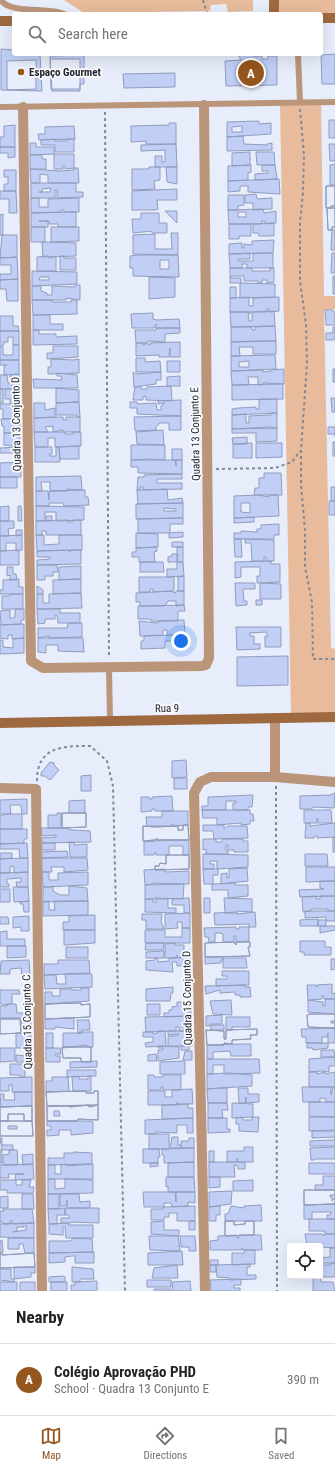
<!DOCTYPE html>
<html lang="en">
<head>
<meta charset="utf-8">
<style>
	:root { --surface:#fff; --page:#f2f2f2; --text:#222; --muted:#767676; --line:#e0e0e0; --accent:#94551e }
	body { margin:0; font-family:"Roboto Condensed",sans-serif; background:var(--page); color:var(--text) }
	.controls { position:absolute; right:12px; bottom:12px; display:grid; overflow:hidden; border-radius:4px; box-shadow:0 4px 16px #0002 }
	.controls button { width:36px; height:36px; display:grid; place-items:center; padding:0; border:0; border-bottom:1px solid var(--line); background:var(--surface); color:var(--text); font:20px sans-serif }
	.you { position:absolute; left:181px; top:641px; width:14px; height:14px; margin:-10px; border:3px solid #fff; border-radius:50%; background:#1a73e8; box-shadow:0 0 0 6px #1a73e833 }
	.badge { display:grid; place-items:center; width:26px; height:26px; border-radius:50%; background:var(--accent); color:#fff; font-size:13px; font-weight:700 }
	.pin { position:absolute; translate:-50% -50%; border:2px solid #fff; box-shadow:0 1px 4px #0006 }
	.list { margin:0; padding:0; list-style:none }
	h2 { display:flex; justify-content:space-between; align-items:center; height:52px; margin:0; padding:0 16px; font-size:17px }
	h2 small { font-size:13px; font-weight:400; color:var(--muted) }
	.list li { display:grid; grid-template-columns:26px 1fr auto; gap:12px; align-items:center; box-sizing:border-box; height:72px; padding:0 16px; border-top:1px solid var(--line) }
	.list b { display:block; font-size:15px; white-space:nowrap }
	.list p { margin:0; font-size:13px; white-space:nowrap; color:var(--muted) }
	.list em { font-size:13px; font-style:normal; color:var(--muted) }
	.icon { flex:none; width:22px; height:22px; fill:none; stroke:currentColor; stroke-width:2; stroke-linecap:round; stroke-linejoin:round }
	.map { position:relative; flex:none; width:335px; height:1291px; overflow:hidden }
	.search { position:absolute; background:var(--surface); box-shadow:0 4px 16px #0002; left:12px; right:12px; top:12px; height:44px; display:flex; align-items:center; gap:10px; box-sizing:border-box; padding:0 14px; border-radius:4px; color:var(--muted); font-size:15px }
	.sheet { height:124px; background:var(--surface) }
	nav { display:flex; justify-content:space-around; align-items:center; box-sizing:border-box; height:56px; border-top:1px solid var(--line); background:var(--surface); font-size:11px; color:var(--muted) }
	nav a { display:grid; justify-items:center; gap:2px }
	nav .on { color:var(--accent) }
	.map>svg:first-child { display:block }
	.green { fill:#e7bb9c }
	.building { fill:#c1cff7; stroke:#919cbb; fill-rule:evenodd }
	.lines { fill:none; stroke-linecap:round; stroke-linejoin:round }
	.path { stroke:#838895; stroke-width:2; stroke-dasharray:3 3; stroke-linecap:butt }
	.lane { stroke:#bb957a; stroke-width:6 }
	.street { stroke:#bb957a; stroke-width:10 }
	.secondary { stroke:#9f6940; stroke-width:10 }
	.poi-dot { fill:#94551e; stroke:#fbfbfb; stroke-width:1.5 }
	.labels { text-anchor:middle; stroke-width:3.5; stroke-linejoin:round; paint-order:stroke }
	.poi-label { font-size:11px; font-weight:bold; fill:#232733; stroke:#fbfbfb; text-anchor:start }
	.street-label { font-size:11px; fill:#232733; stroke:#fbfbfb }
</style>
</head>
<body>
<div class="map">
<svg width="335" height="1291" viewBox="0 0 335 1291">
	<rect width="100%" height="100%" fill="#e8edfb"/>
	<path class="green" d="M64,0h189v11l-25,1 -2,-8 -15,1 -1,6 -126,2z
		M274,0h61v18l-14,-4h-47z
		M321,102l3,194h11v13l-11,1 7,338 4,1v68l-44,1 -11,-615z"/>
	<path class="building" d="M1,49l13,1v4h26l2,37 -41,-1z
		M238,54h15v2h9v3h6v-3h9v29l-51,1 -1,-25 16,-1z
		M335,54v30h-13l-1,-29z
		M84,55v29h-4v7h-28l-2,-35z
		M50,59h30v30h-29z
		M36,60v29l-29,1v-29z
		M175,73v14l-51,1 -1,-14z
		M329,120h6v18h-6z
		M259,121v3l12,-1v11l-44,3v-15zM242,126v6h-10v-5z
		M169,123h7v21h-30v-3l-15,1v-16l38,-1z
		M15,125v22h-15v-10h4v-11z
		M74,126l1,13 -36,1 -1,-6h7v-7z
		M243,136l1,8 23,1v-1l5,-1v7l-45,1v-14z
		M55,139v2h12v-2h7v13h-19v-7h-14v-5z
		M30,143h6v4h18v7l-24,1z
		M176,144l1,23h-22v-11h7v6h3v-12l-24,1v-6z
		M329,144h6v17h-5z
		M0,147h15v10l-7,1v-5h-8z
		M250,152v13l-18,1v-13z
		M256,152h18l1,13h-18z
		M54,154h20v14l-9,1v-3h-2v3h-9z
		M30,155h12v4h4v10h-16z
		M335,164v21h-5v-20z
		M251,165v7l-3,1v7l-20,1v-15z
		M262,165h13l2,14 -22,1v-6l13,-1v-2h-6z
		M149,167h11v13l-6,1 1,8 -23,1v-21h17z
		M166,167h11v17l-10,-2z
		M74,168h4l1,15h-31v-8l-8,-1v9h-9l-1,-14 30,2 14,-1z
		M4,170h12v21h-12v-7h4v-7h-4z
		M279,179l1,15 -32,-2v-6h-8v5l-12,1v-11z
		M31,183h45v9h7v5l-26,1v-8h-2v8h-24zM51,188l-1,4h-11h3v-3z
		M326,186h9v20h-4v2h-5z
		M326,186h9v20h-4v2h-5z
		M177,189v11h-20l1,9 -3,1h-23v-19z
		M0,191h16l1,22h-8v-14h-9z
		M256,194l1,5 15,-1v11l-19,1v-7h-8v-8z
		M228,195h16v10l-6,1v4h-10z
		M31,198h8v9h9v-8l31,-1v14h-15v-2h-3v2l-30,1z
		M327,208h8v19h-3v3h-4z
		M327,208h8v19h-3v3h-4z
		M263,209l1,4 12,-2v12l-11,1v-3h-3v3h-33l-1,-14zM238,212h8v5h-8z
		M165,211h12v12z
		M76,212v15h-18v-3h-9v-3h-10h9v6h-17v-14z
		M141,213h18v10h8v10h-15v-2l-19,2 -1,-14h9z
		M3,214v21h-3v-20z
		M274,223v13h-15l-1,-3h-5v-9z
		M229,224h22v12h-12v3h-10z
		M31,227h14v15h-14z
		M51,227h28v14l-28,1z
		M332,230h3v20h-4z
		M171,233h7v22l-45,-1v-19l22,-1v15h17z
		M2,235h15v22l-17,1z
		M274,240l-1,13 -44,1v-10l13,-1v5h2v-4l8,1v-4z
		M42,242l34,1v13l-33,1z
		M250,253v6h-12v2h15v-8h20v15h-26v-4h-5v4h-12l-1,-14z
		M332,253h3v20h-4z
		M139,255h39l1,22 -46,-1v-8h-3v-12zM160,260h9v9h-9z
		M48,256l1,2 7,-2v15h-19v-14z
		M60,256h4v2h12v12h-16z
		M17,257l1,22 -18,1v-6h11v-9h-11v-7z
		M230,268h22v3h18v-3h4v14l-7,1v-3h-5v3h-4v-2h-14v-5h-13v2h10v5h-11z
		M32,271l45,1v12l-45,2zM40,277h9v3h-10z
		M333,276h2v18h-2z
		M149,277l26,1v19l-26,2z
		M18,279v22h-11l-1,-12h-6v-9z
		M240,283l35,1v13l-35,1z
		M75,285h5v15l-14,-2v2h-34v-14h9v5l6,2v2h5v-9l23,1z
		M230,287h6v11h-6z
		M249,297v9h4v-8l26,-1v14l-10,1v-3h-2v3h-37v-14z
		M32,300h20v2h19v-2h6v14l-44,1z
		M325,310h8v2h2v13h-9z
		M274,311l1,15 -44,1 -1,-15h20v2h-2l1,7h3v-9z
		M153,313v6l4,1 22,-1 1,9h-24v-4l-2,4h-22l-1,-14z
		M33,315h17v9h13v6h-30z
		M0,316h13v10h5l1,5h-19z
		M275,326l1,15 -45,1v-15h21v3h3v-3z
		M333,327h2v11l-1,2h-8v-7h7z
		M156,328h24v5l-15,1v8l-17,-1v2h-12l-1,-13h21z
		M33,330h6v4h17v3l21,-1v8l-44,1z
		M0,331h19v14h-6v-8h-5v5h-4v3l-4,1z
		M254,341h22v13h-23v-7h-14l1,9h-9v-14z
		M180,342v15h-10v-9l-1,9h-10v-2l-23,1v-13h7v2h2v-2l5,2v-2z
		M13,345h6v15h-19v-13h3v8h10z
		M53,346h25v11l-31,2v-6h6z
		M275,355l1,14 -45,2v-15zM249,361v6h-10v-5z
		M136,358h9v4l15,-1 1,11h-25z
		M51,359l22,1 6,-1v14l-31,1v-7h3z
		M0,360h19v14l-15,1v-9l3,-1h-7z
		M167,361h13v11h-13z
		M284,369v15l-21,-1v2h-5v-8h-10l1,8h-17l-1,-14 32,-1v2l8,-1v-1z
		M333,369h2v13h-2z
		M133,372l3,2 25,-2v8h-5v4l-22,3z
		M57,373l20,2 1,13h-44l-1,-9 29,1 -1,-4h-4z
		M19,374v15h-19v-14h7l1,8 5,-1v-4h-3v-3z
		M180,376v10h-13v-9z
		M283,384v15l-51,1v-15z
		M171,386l1,15 -26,-1v-4l-3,1v3h-10l2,-13h6v2h6v-2z
		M56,388l23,2v12l-23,1z
		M0,389h3v14h-3z
		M5,389h14l1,15h-10v-5h-5z
		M331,398h4v14h-3z
		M259,399h18v14l-45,2v-6l6,-1 18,-1v2h3z
		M181,400v16l-44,-2v-6h-7v-6h7v2l19,-1 1,7h4v-4l4,-3 -7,1v-3z
		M79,402l1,15h-3v-2h-21v-12z
		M34,403h11v7l10,-2v9l-21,1z
		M0,404h20v14l-17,1v-10h-3z
		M271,413h6v15l-7,-1 -38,2v-14l14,-1v9h3v-7l22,-1z
		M181,416v14h-12v-7h-9l-4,4v3l-21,1 -1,-14z
		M63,417v3h3v-3h14v15h-17v-2l-10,2v-6l-8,1 3,5h-14v-14z
		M20,418v15h-16v-7h-2l-1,-7z
		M328,427h7v9v-2h-7z
		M277,428v13l-21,1v-9h-24v-4z
		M163,430l1,15 -27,-1 -1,-12z
		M34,432h31v2h8v-2h8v14l-26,1v-9h-7v9h-13z
		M4,433h16v14l-16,-2z
		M247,437v7h-14l-1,-6z
		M333,442h2v14h-2z
		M252,443v15h-19v-14z
		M256,443h26v14l-26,1z
		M131,445h34v15l-16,-1 -18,1z
		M79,446v13h-19l-1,-12z
		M20,447l1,6h-21v-5z
		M35,447h17v7h-3l1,2h6v-9h3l1,15h-25z
		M172,449h10v11h-10z
		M131,460h44l1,6v-6h6v14l-44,-1v-6h-7z
		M21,462v15h-21v-14z
		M264,473h17l1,22h-28l1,-7h4v-10h5z
		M182,474v5h-25v4h25v6l-39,1v-3h-3v3h-3l1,-13h6v-2z
		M81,476l1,14 -15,-1v2h-17v-9h-9l1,9h-6v-14z
		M0,477h17v11h-17z
		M331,487h4v14h-4z
		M167,489l1,11 14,-2 1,5 -45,1 -1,-14z
		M85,490v7h3l1,8 -25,1 -1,-3h-14v3h-13v-15h12l1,9v-9z
		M258,495l11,2v-2h9l1,21 -45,2v-22zM241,503h9v10l-9,-1z
		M329,501h6v14h-6z
		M183,503v15l-47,1v-15zM164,508l12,1v2h-12z
		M9,506v15h-9v-14z
		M18,506h3l1,15h-4z
		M36,506l48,1v13l-28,1v-9h-11v9h-9z
		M46,516h6v5h-6z
		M254,517v5l-20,1v-5z
		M183,518v6h-13v9h-32v-14z
		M68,520v2h5v-2h8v15h-35v-4h-4v4h-6v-14z
		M0,521h14v7l-6,1 1,7h-9z
		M279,524v11h-5v4h-40v-6h7v-2l16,1v-3h4v-4z
		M16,530h6v5l-6,1z
		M183,532v5l-14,1v-5z
		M136,533l22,1v13l-22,1z
		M22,535v15l-6,1v-8h-10v8h-6v-15z
		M36,535h8v10l15,-1v-9h23v15l-45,1z
		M234,539h7l1,18h-7z
		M245,539l29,1v21h-8v-4h-2v4h-12l-1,-18h-6z
		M172,542h11v5h-11z
		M156,547l1,4 -3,1 1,10h-16v-5h-7v-5h4v-4z
		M177,547h6v15h-6z
		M19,550v15h-19v-14z
		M69,550l1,2v-2h11v14l-44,1v-5l13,-1v-2h-13v-6z
		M172,554h6l-1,8h-9v-5l4,-1z
		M271,561v3h9v18l-23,1v-7h3v-9h-19v10l-6,1v-16z
		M140,562h23l1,10h-24z
		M177,562h6l1,14 -17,1v-8h10z
		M37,565h20l1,7h-5v4h-8v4h-8z
		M81,566v13l-22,1v-13z
		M7,567h6v7h3l1,6h-7v-5l-3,1z
		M184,576v15h-6v-14z
		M139,577h35v14l-21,1v-3h-3v3h-11z
		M19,579v8h4v7h-23v-4h3v-10z
		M81,579v14l-28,1v-14z
		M235,583h20v6h-12l1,12h3v4l-11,1z
		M260,583l21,1v15h-21z
		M37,586l6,4v4h-6z
		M170,591l6,2v-2h8v14l-8,1v-5h-8l-3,5h-25v-4h-4v-9z
		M81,593l1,15 -45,1v-15h6v9h6v-9z
		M10,594h13v15h-21v-13h8z
		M256,600h6v5h-6z
		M138,606l46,-1 1,6h-7v10h-27v-2h-13z
		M15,609h9v11h-3v4l-20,1 -1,-14 10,-1v8h3l2,-1z
		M37,609h23v4h20v10h-22l-1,-8h-2v4h-10v4l-7,1z
		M184,620l1,15h-18v-5h-4v5l-23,1 -1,-15 19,2v-2z
		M68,623h14v14l-33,1v-2l-11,2v-10h29z
		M24,624v14l-12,1v-4h-4v4l-8,-1v-13z
		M236,627h45v20h-16v-11h3l-2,-4 -16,1v3h4v8h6v5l-23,1z
		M185,635v6h-20v7l-24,1v-8h3v-5z
		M24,638v15l-24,1v-14h3v7l10,1v-9z
		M38,638h45l1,14 -26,-1v-6h-12v8l-8,-1z
		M288,656v29l-51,1v-29z
		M186,760l1,17 -15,1v-17z
		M50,762l4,1v2l5,5 -9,10 -5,-4h-4v-3z
		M91,775v16h-10v-15z
		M174,778h13v11h-13z
		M335,793l-1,15 -22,-1v2h-12v-13l32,-1v-1z
		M253,795l-1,12h-4v3h-15v-7h3v-2h-10v9h-24v-4h6v-9z
		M172,796l1,15h-18v-2h-3v2l-11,1v-15h8v2h3v-2z
		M27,799v15h-5l-1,-9h-11l1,9h-11v-14z
		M85,800v13h-16v-12z
		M202,810h48v4h3l1,7h-4v3l-9,1v-2l-24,2v-7h-14z
		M304,810h27l1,13h-14v-4l-1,-1v5h-13z
		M162,811h26v14l-15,1v-2l-3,2h-23l-1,-9h16z
		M57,813h4v15h-13v-13h9z
		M62,813h24v14l-24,1z
		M62,813h24v14l-24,1z
		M6,814h16v15h-22v-13z
		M306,823h4v3l25,-3v14l-18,1v-2h-3v2h-9z
		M183,825h5l1,15h-32v-2l-2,2 -12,1v-15l11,1 24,-1v4h5z
		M183,825h5l1,15h-32v-2l-2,2 -12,1v-15l11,1 24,-1v4h5z
		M203,825h21v4l4,-3h19l1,12 -34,1 -1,-8h-10z
		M41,828h24l7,2 18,1 1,11 -49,1v-5l14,-1v-2l-14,1z
		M0,829h27v10h-3v4l-24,1z
		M335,837v15h-2v-14z
		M203,839h13v3h6v-3h21v2h5v11h-14v-2h-6v-5h-2v6h2v3h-22v-5l-3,1z
		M165,840h24v15h-6v-9h-14v9h-13v-3l-2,3h-10v-13z
		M69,842h5v3l13,-1v13h-17z
		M27,843l1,15h-8l-1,-9h-19v-5z
		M42,843h13v7h-13z
		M67,851l1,6 -26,1v-6z
		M0,853h12v5l-12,1z
		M203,854l45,1v12l-31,2v-8h-7v3h4v5h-11z
		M305,854h22l1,12h-23z
		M166,855h23v14l-34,1v-4h4l1,-3 6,1z
		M166,855h23v14l-34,1v-4h4l1,-3 6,1z
		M28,858v14l-14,1v-7l-4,1v6h-10v-14z
		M42,858h45l1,12 -24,2v-5h-13l1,5h-10z
		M306,867h29v14l-29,1z
		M247,868l1,13 -27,3v-10l6,-1v5h2v-9z
		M164,869v2l3,1 22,-1v13l-36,-1v1l-8,1 -1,-15z
		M203,869h15v6h-5v9h-9z
		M28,872v15h-11l-1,-5h5v-4l-14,1v5h2v3h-9v-14z
		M42,872h7v8h9v-7l30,-1v13l-45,2z
		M320,881h15v15l-35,1 -1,-7 25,-1 -4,-1z
		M235,883v2h13v11l-20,2v-8h-16v-6z
		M184,884l-1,15 -28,-1v1h-10v-14z
		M69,886l18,2 1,13 -45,1v-15h10v4l7,4h9z
		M13,887h15l1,14 -15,1z
		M0,889h10v13h-10z
		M316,896v3h4v-3h15v15h-7v-2h-17v2l-8,1 -1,-15z
		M189,898l1,15h-6v-8h-12v-6z
		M204,898h6v15h-6z
		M224,898l28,1v13l-15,-1v2h-12z
		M145,899h8v3h3v-3h12v9h8v5l-31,-1z
		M29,901v11h-5l-1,-8h-3v-2z
		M49,901v9h6l-1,-9h34v14l-45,1v-14z
		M305,911h30v10h-9v-4l-21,1z
		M237,912v2l18,-2 1,15h-7v-3l-34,1 -1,-12z
		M190,913v15h-8v-6h-5l1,6 -13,1v-15z
		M142,914h20l-1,8 3,7h-18v-9h-4z
		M95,915v15h-32v-8h6v-6z
		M29,916v15h-8v-4l-8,1v-11z
		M0,917h8l1,7h-9z
		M318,919v7h-18v-6z
		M318,920h8v6h-8z
		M320,926h15v4l-15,3z
		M236,927v2h3v-2h10v14l-13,1v-6h-2v6h-11v-8l-3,-1h-5v9h-6l-1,-5h-3l-1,-9z
		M182,928h8v15h-45v-13h20v7h17z
		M64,930h31v13l-31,2z
		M7,931v8h18v7h-25v-14z
		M300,941h25v6h6v8h-27v-3h-4z
		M234,942l2,3v-3h14v5h-2l2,9 -45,1v-14z
		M234,942l2,3v-3h14v5h-2l2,9 -45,1v-14z
		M146,943h18l-1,7h-18z
		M175,943l-1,2h10v6h6v6l-12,1 -1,-3v3h-12v-14z
		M7,946h19v11l-19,1z
		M66,947h22v11h-22z
		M164,951v7h-18v-6z
		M190,957v15h-5v-6h-8v-4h-5l1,10 -27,-2v-9l9,-1v-2h3v4l11,-1v-3z
		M205,957h18v3h-2v3l-16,1z
		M223,958h23l1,10h-24z
		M331,959h4v10l-4,1z
		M29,960l1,15h-8l-1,-7 -11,1v5h-10l1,-13z
		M58,960h31l1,13 -46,2v-11h14z
		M222,971h27v14l-33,1v-7h11v-3h-5z
		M65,974h27v13l-47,2 -1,-14h12l1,9h9z
		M332,984v10l3,-1v6h-11v-3h-2v3l-14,1 -1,-15h9l1,2v-2z
		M245,985v2h5l1,10h-11v-2h-5v-3l-15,1v-3l-14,4 -1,-8z
		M173,987v6h-2l-1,8h-24v-12z
		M81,988h8v13l-44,3v-12h7v4h8v-7h12v1h9z
		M0,990h19l1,4h-8v10l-9,1 -3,-2z
		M325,999h10v15l-27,-2v-12l15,2v4h2z
		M231,1000l1,15 -19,-1 -3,-13z
		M177,1002h8v4h6v10l-27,1v-4h5v-3h3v-3l5,-1z
		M81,1003v2l9,-1v13l-45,2v-15z
		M81,1003v2l9,-1v13l-45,2v-15z
		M7,1004h9l1,9h8v-9h5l1,14h-31v-12h7z
		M147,1004h13v11h-13z
		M310,1014h25v7h-4v2h4v5l-27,-1 -1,-12z
		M310,1014h25v14l-27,-1 -1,-12z
		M222,1015v9h-12v2h-4v-10z
		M191,1016v15h-12v-4h-3v4l-30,1 -1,-15z
		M226,1017h24v10h-18v3h-6z
		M31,1018v10l-10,1v-10z
		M74,1018v11l-19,-2v2h-10v-10z
		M0,1019h20l1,14 -21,1z
		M0,1019h20l1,14 -21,1z
		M77,1020h12l1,10h-8v3h-4z
		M211,1025h13v5h-13z
		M335,1028v15h-7v-10l-1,4h-5v6h-16v-6h-4l-1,-8z
		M257,1029v6h-7l1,4 -19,1v4l-8,-1v2h-17l-1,-15 18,1v8h2v-9z
		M257,1029v6h-7l1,4 -19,1v4l-8,-1v2h-17l-1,-15 18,1v8h2v-9z
		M158,1031h7l1,15 -20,1 -1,-4 8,-1v-5h-10v-5h10v2l5,-1z
		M168,1031h23l1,15h-24v-10h8l3,-2 -11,1z
		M80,1032h13v15h-6v-2l-24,3v-15h16l1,1z
		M16,1033h15v15h-15z
		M46,1033h7v15h-7z
		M307,1043h21v5l-15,2v-2h-6z
		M241,1044h10v12h-20l-1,-5 -17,1v7h-6v-14z
		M158,1046l21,1v11l-21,3v-11h5v-2h-5z
		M181,1046h8v4h-8z
		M62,1047h29v15h-10v-4h-18z
		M62,1047h29v15h-10v-4h-18z
		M0,1048h15v13l-15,1z
		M46,1048h14l1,6h-6v2h5v6h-14z
		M321,1050h13l1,7h-14z
		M185,1051h7v9h-9z
		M156,1054l1,7h-9v-6z
		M16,1055l10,1v6h-10z
		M333,1057h2v9h-6v6l-8,-1 -12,1v-13z
		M207,1059h52l1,14 -36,1v-9h-11v9h-6z
		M97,1061v6l-27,1v-6z
		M185,1061v13h-25v-12z
		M10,1064h15v13h-5v-2h-10z
		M67,1070h29v6l-29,1z
		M309,1072h8v2l8,-2v2l10,-2v15h-26z
		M229,1073l23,2v11l-45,3v-15z
		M148,1075h6v2h9v-2h18v15h-18v-3h-2v3h-13z
		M79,1076v3h9v-3h3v15h-18l-1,-14z
		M32,1077v15h-20v-7h-3v6h-9v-13z
		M52,1077h16l1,14 -23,1v-11h6z
		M302,1087h29v8l2,-8h2v15h-9v-3l-4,-1h-2v4h-17z
		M219,1088h8v15h-19l-1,-14z
		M238,1088h10v6h11v8l-13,1v-6l-1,6h-6z
		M192,1089l1,15h-16v-2v3h-29v-14h17v6h7v-7z
		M86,1091v2h8v-2h4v14l-51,1 -1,-14z
		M86,1091v2h8v-2h4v14l-51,1 -1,-14z
		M14,1092h18v14l-31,1 -1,-13h4v6h11z
		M309,1102h26v15l-26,-1z
		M208,1103h19l1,7h-6l1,8h-15z
		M232,1103l21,1v13l-21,1z
		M188,1104v4h5v10l-31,1v-14z
		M89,1105v2l9,-2v15l-20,-1 -1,2h-30v-15h23v1zM54,1111h5l1,5h-6z
		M89,1105v2l9,-2v15l-20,-1 -1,2h-30v-15h23v1z
		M32,1106v15h-8v-7h-16v7h-8v-14z
		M32,1106v15h-8v-7h-16v7h-8v-14z
		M242,1117l1,3h9v-3h7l-1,15 -19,-1v-7h-3v-6z
		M309,1117h26v13l-26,1z
		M193,1118v15h-6v-8h-10v8l-21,-1v2h-11v-14z
		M208,1118h19v11h3v3l-22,1z
		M0,1121h32l1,15h-33zM8,1126h9v3h-9z
		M0,1121h32l1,15h-33z
		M47,1121h44l2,1v11l-22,2v-5h-12v5l-12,1v-6h4v-4h-4z
		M312,1131h23v9v-3l-23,1z
		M149,1134h20v15h-20z
		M172,1137h6v8h3v3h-11z
		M0,1138h2v7h11v5h-11z
		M189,1138h5v10h-13v-7h8z
		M331,1140h4v6h-25v-5z
		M244,1147h9v15h-15l-1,-4v4h-10v-11h17z
		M335,1147v12h-21v1h-3l-1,-12z
		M194,1148v14l-30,1v-8h-2v-6z
		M143,1149h16l1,8h-2v6h-15z
		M0,1150h2v13h-2z
		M9,1150h8l1,15h-15v-10l6,-1z
		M209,1151h5v11h-5z
		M74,1152l18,1v11l-44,1v-7h16v-5h10z
		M33,1154v10l-10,1 -1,-10z
		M194,1162v15h-26v-14z
		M209,1162h36v7h-7v-3l-4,-1 1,12h-26z
		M150,1163h8v3l-8,1z
		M309,1163h26v11h-26z
		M33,1164l1,15 -19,1 1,-6h8h-16l1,4h-9v-13z
		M66,1164v2l27,-2v15h-45v-14h7v9h6v-9z
		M323,1176h12v14h-20v-5h8z
		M166,1177h28l1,15h-27v-6l-2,1z
		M209,1177h11v10l-11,1z
		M48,1179h7v10l10,-1v-9l28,1v13l-45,1z
		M0,1180h16v5h6v-5h9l-2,7h5l-1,6h-26v-3h-7z
		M253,1180v11h-20v-10z
		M304,1190h31v5h-5v2h2v4l3,-3v6l-31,1z
		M304,1190h31v14l-31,1z
		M232,1191l-1,13 -22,3v-15z
		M143,1192h32l1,10v-10h19v11l-7,-1v4l-16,1 -1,-4h-7v4h-20z
		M22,1194h11l1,15h-12z
		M48,1194h11v15h-11z
		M60,1194h19l1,8 10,-1v7h-23v-8l-1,6h-6z
		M8,1196v12h-8v-11z
		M335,1204v15h-8v-4h3l1,-3h-19v7h-8v-14z
		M261,1205l1,16h-37v-7h3l3,-8 13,2v-2z
		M195,1206v15h-18v-8h-8v4h-5v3h-13v-11h12v-2z
		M220,1206v9h-4v6h-7v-14z
		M65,1208h34v15l-28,-1v1h-10v-5h9l-2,-3h-3z
		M65,1208v7h-8v9h-8l-1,-15z
		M3,1209h29l2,14 -22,1v-3h-2v3h-7v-2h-3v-11h4z
		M309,1219h26v15h-10v-3h-16z
		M164,1221v9h15v6l-28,-2v-12z
		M189,1221h6v9h-6z
		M225,1221h9v4l11,-1v-3h9v14l-29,1z
		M225,1221h9v4l11,-1v-3h9v14l-29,1z
		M24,1223v4h-7v4l-4,1 13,-2v-7h8v15l-34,-1v-13z
		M68,1223v2h25v13h-27l-1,-11h-2v8l-14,-1v-10z
		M305,1234h17l2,2v-2h11v14l-28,-2z
		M237,1235v3h2v-3h22l1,15h-19l-1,-2v2h-32v-9l8,-1v-4z
		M149,1236h29l2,15 -30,-1z
		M180,1236h15l1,15h-7v-4h-8z
		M8,1238h26v15h-9l-2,-9h-4v5h-11z
		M72,1238l20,1 1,13 -44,1v-12h21l2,-1z
		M2,1240l1,12h-3v-11z
		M330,1248h5v15h-15v-5l10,-1z
		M244,1250h11v14l-23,1v-12h12z
		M182,1251l1,14h-35v-12z
		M94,1252v11h-19v-7h-3l-7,1v5l-16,1v-10z
		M0,1253h2v2l32,-2 1,14 -35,1z
		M0,1253h2v2l32,-2 1,14 -35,1z
		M210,1260h8v5h-8z
		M331,1263h4v14h-11v-1l-11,2v-2h7v-11h11z
		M250,1264v3h-3v8h9v4l-26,1v-2l-13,-1 -1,-12z
		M177,1265l1,13h-26l2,-10z
		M210,1265h6v7h-6z
		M14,1267h21v6h-4v4l-17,2z
		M72,1267l21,2 1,10h-14v3h-8z
		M0,1269h11v10h3v3l-14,-2z
		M63,1276l2,1v5h-16v-5z
		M320,1277l1,5h12l2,9h-22v-13z
		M241,1279v6h-7v3h6v3h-29l-1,-11z
		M147,1280h24v7h-24z
		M97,1281v9l-2,1h-24v-6h4v-3z
		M190,1281l1,10h-18l-1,-9z
		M0,1282h17v9h-17z
		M20,1282h15v9h-15z
		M51,1282h16v9h-16z
		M154,1289h17v2h-17z"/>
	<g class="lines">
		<path class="path" d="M203,0l4,13
			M300,109l4,46 -1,38 -3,30v58l6,44 1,38 -6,87v34l4,47v36l7,35 1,57h22
			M105,112l4,546
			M216,469l59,-1 17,-6 8,-11
			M37,781c0,-35 26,-35 53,-35l17,15 6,25 12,505
			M276,786l1,505"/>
		<path class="lane" d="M1,0c8,14 48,7 63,14
			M298,54l2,48
			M0,107l335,-5
			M109,668l1,53"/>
		<path class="street" d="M23,107l8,554 12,7 159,-2 4,-1 3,-7 -5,-553
			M275,718v59
			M0,788l36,1 6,502
			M205,1291l-11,-498 6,-11 11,-5h64l60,5"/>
		<path class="secondary" d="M274,0v14
			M321,18h14
			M0,21h14
			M0,723l335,-6"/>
	</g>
	<circle class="poi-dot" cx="21" cy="72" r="4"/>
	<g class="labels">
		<g class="poi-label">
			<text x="29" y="76">Espaço Gourmet</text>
		</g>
		<g class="street-label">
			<text transform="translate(16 424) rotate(-91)" y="4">Quadra 13 Conjunto D</text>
			<text transform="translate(195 434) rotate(-91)" y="4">Quadra 13 Conjunto E</text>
			<text transform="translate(167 708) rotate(-1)" y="4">Rua 9</text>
			<text transform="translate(187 998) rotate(-91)" y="4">Quadra 15 Conjunto D</text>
			<text transform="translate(27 1022) rotate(-91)" y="4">Quadra 15 Conjunto C</text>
		</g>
	</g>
</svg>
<div class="controls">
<button><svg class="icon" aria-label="locate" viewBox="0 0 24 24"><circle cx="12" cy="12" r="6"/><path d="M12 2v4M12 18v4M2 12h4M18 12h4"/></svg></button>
</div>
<div class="you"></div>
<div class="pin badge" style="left:251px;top:73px">A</div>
<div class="search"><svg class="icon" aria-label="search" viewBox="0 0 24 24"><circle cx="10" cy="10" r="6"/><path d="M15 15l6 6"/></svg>Search here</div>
</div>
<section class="sheet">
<h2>Nearby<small></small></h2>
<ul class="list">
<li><span class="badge">A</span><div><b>Colégio Aprovação PHD</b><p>School · Quadra 13 Conjunto E</p></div><em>390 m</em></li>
</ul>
</section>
<nav>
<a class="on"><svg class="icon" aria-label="map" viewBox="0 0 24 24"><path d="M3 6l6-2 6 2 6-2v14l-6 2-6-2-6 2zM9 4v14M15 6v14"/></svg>Map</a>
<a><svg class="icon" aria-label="directions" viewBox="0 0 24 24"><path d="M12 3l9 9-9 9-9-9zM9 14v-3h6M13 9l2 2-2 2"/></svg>Directions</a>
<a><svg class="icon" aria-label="saved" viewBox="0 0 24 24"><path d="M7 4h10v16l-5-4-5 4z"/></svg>Saved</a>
</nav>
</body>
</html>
